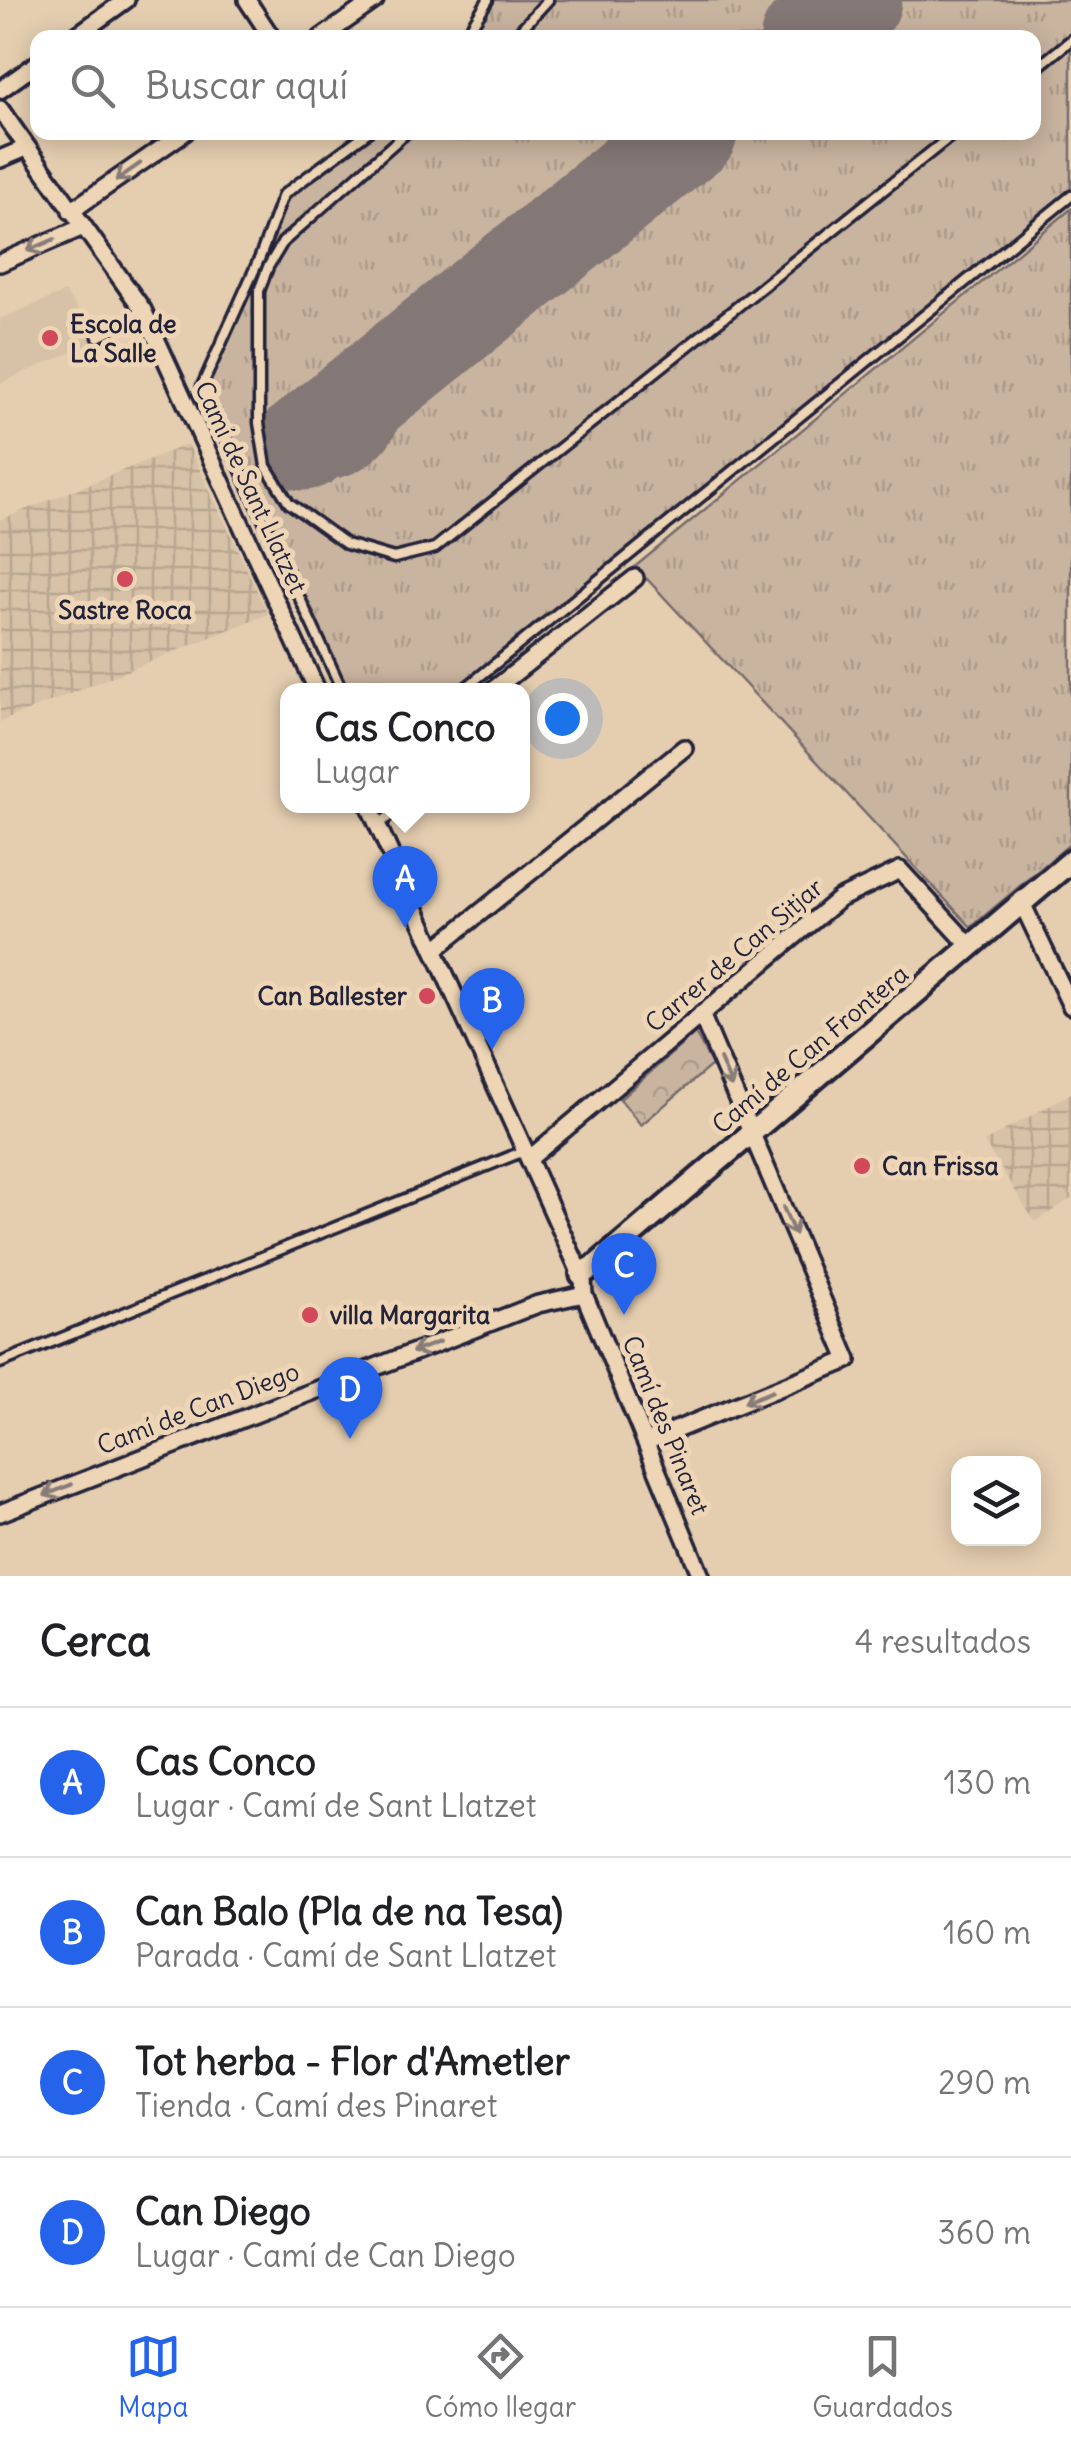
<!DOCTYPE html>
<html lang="es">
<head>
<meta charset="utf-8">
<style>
	:root { --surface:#fff; --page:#f2f2f2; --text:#202124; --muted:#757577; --line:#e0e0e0; --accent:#2563eb }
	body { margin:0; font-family:Delius,sans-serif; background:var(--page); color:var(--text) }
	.controls { position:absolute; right:30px; bottom:30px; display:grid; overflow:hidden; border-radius:20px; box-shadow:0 5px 25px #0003 }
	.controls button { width:90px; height:90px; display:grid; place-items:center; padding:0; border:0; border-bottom:2px solid var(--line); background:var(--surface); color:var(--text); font:50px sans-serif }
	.you { position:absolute; left:562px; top:718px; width:35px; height:35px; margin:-25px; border:8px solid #fff; border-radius:50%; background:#1a73e8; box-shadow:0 0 0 15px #1a73e833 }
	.badge { display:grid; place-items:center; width:65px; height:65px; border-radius:50%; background:var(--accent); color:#fff; font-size:32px; font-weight:700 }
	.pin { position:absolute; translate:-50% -82px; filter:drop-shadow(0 2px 5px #0008) }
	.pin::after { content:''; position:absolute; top:52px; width:35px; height:30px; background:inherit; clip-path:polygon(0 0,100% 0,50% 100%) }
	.popup { position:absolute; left:280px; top:683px; width:250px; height:130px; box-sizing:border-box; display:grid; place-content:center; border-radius:20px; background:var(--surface); filter:drop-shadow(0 2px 8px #0005); font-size:32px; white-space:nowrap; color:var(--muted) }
	.popup b { font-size:38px; color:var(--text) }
	.popup::after { content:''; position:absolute; left:50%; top:100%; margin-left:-20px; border:20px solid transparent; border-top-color:var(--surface) }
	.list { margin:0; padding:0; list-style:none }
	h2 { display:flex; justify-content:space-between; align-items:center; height:130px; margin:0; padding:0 40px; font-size:42px }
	h2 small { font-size:32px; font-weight:400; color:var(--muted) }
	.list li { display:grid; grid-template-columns:65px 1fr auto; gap:30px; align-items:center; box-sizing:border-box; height:150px; padding:0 40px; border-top:2px solid var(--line) }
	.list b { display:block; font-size:38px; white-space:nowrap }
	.list p { margin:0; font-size:32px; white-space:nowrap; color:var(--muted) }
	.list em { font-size:32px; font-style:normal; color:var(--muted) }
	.icon { flex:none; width:55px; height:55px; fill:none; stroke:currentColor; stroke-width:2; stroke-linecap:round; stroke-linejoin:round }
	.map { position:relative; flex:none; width:1071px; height:1576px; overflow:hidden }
	.search { position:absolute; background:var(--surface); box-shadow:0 5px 25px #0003; left:30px; right:30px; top:30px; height:110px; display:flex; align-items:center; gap:25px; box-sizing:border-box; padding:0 35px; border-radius:20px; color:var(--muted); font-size:38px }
	.sheet { height:730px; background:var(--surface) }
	nav { display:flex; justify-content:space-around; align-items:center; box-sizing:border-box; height:140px; border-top:2px solid var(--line); background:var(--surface); font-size:28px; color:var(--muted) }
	nav a { display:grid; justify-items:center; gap:5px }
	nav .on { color:var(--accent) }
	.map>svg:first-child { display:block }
	.built { fill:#d7c1a7 }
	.industrial { fill:url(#industrial-grid) }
	.grass { fill:url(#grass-tufts); stroke:#766b6d; stroke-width:2.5 }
	.forest { fill:url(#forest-crowns); stroke:#766b6d; stroke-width:2.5 }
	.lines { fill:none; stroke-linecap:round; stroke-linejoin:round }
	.taxiway { stroke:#847876; stroke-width:38 }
	.runway { stroke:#847876; stroke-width:95 }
	.service-casing { stroke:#22223b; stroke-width:15 }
	.minor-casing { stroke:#22223b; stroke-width:22 }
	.tertiary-casing { stroke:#22223b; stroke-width:28 }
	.service { stroke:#edd5b5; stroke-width:8 }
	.minor { stroke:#edd5b5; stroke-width:15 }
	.tertiary { stroke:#edd5b5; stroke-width:20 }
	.oneway { stroke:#887c78 }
	.poi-dot { fill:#d1495b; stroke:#edd5b5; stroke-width:4 }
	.labels { text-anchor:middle; stroke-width:10; stroke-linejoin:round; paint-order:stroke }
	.poi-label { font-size:25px; font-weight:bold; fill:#22223b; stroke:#edd5b5; text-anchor:start }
	.street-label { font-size:25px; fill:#22223b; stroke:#edd5b5 }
</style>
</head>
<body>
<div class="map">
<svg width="1071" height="1576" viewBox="0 0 1071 1576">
	<defs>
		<pattern id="industrial-grid" width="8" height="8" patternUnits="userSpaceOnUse" patternTransform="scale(2.5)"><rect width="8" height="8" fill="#d7c1a7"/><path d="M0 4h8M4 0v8" fill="none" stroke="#b8a691"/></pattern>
		<pattern id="grass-tufts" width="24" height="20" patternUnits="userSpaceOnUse" patternTransform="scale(2.5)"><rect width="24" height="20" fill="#c9b49f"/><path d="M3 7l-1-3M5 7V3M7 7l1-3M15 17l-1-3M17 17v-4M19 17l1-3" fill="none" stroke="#ac9a8a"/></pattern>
		<pattern id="forest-crowns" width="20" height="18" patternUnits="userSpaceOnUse" patternTransform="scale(2.5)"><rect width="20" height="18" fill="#c9b49f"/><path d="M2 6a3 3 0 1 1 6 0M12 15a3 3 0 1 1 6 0" fill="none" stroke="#ac9a8a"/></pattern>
	</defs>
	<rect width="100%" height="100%" fill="#e5ceb0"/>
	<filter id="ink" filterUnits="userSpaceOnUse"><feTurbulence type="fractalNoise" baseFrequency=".01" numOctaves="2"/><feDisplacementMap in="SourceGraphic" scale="20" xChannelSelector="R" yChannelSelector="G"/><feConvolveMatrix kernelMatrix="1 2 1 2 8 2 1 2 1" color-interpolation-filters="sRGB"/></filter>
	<g filter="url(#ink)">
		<path class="built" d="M65,292l35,48 -100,43v-64z"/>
		<path class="industrial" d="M188,444l80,170 -268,108v-202z
			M1071,1093v106l-36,23 -51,-80z"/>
		<path class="grass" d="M488,0h328l-46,37 -308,1z
			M892,0h179v194l-608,496h-123l-138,-304 81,-191 81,-62h288l-365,295 43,54 55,-45 15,-43 327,-261 307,-1v-94l-188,-1z
			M1071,209v634l-100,84 -324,-348 -5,4 -11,-13z"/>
		<path class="forest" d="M695,1033l17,32 -71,60 -21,-26z"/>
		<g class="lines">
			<path class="taxiway" d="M405,365c-14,18 -18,42 -28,63 -9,16 -38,39 -57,29 -9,-6 -14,-16 -13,-26 3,-32 42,-25 61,-38 13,-8 25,-19 37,-28z"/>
			<path class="runway" d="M808,38l46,-38
				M304,443l386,-311"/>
			<g class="service-casing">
				<path id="service" d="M464,38l24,-38
					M513,38l35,-38
					M1034,70l37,-30
					M407,132l-124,110 -15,25 -9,24v132l7,43 23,37 57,41 48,14 41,-10 521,-416
					M98,337l43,-26
					M342,690l-140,-304 58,-129 23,-62 85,-63
					M463,690l608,-494
					M379,824l24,-18
					M0,1363l524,-212"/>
			</g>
			<g class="minor-casing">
				<path id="minor" d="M247,0l25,38
					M73,38l53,-38
					M321,38l54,-38
					M0,90l38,-27
					M0,109l143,201 174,380
					M0,159l26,-11
					M71,211l114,-79
					M0,263l83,-36
					M493,690l142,-112
					M369,806l214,473 1,15 117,282
					M1022,903l49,103
					M434,950l250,-202
					M529,1159l310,-260 61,-29 70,76
					M646,1442l202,-82 -147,-346
					M0,1513l538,-209 46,-10"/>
			</g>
			<g class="tertiary-casing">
				<path id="tertiary" d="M581,1274l14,-8 476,-405"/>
			</g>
			<use href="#service" class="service"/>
			<use href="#minor" class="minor"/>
			<use href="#tertiary" class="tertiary"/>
		</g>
		<defs><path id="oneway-shaft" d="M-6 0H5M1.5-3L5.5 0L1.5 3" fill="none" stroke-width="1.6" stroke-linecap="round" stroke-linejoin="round" transform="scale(2.5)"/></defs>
		<g class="oneway">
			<use href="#oneway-shaft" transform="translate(128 172) rotate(145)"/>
			<use href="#oneway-shaft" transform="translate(41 245) rotate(157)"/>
			<use href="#oneway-shaft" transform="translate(726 1073) rotate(67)"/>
			<use href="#oneway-shaft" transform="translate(789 1221) rotate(67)"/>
			<use href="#oneway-shaft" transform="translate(426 1347) rotate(159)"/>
			<use href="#oneway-shaft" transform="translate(758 1397) rotate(158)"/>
			<use href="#oneway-shaft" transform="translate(58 1490) rotate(158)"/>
		</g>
	</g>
	<g class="poi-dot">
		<circle cx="50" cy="338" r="10"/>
		<circle cx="125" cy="579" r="10"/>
		<circle cx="427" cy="996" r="10"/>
		<circle cx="862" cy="1166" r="10"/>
		<circle cx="310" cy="1315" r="10"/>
	</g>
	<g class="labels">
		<g class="poi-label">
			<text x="70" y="333">Escola de<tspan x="70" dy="29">La Salle</tspan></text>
			<text x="125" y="619" text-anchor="middle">Sastre Roca</text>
			<text x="407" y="1005" text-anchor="end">Can Ballester</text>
			<text x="882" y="1175">Can Frissa</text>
			<text x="330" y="1324">villa Margarita</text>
		</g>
		<g class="street-label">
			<text transform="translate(251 487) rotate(65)" y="9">Camí de Sant Llatzet</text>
			<text transform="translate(734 955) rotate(-40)" y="9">Carrer de Can Sitjar</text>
			<text transform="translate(810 1049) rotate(-40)" y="9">Camí de Can Frontera</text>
			<text transform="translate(198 1408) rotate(-21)" y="9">Camí de Can Diego</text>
			<text transform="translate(666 1425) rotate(68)" y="9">Camí des Pinaret</text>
		</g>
	</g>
</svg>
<div class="controls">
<button><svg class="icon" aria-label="layers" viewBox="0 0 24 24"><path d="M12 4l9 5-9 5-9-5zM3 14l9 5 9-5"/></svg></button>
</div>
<div class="you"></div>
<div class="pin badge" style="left:405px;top:928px">A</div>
<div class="popup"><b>Cas Conco</b>Lugar</div>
<div class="pin badge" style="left:492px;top:1050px">B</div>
<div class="pin badge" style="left:624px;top:1315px">C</div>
<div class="pin badge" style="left:350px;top:1439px">D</div>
<div class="search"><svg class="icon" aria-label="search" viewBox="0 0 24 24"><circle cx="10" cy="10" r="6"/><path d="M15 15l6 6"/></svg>Buscar aquí</div>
</div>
<section class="sheet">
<h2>Cerca<small>4 resultados</small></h2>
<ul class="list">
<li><span class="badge">A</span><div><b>Cas Conco</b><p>Lugar · Camí de Sant Llatzet</p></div><em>130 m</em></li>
<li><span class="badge">B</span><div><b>Can Balo (Pla de na Tesa)</b><p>Parada · Camí de Sant Llatzet</p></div><em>160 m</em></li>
<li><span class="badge">C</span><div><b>Tot herba - Flor d'Ametler</b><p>Tienda · Camí des Pinaret</p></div><em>290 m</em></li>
<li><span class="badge">D</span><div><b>Can Diego</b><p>Lugar · Camí de Can Diego</p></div><em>360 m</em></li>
</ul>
</section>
<nav>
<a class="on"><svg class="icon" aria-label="map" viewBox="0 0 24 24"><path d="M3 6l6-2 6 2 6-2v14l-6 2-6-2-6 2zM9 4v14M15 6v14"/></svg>Mapa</a>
<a><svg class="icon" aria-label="directions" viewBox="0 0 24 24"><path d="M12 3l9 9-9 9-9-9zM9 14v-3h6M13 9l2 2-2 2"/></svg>Cómo llegar</a>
<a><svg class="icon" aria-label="saved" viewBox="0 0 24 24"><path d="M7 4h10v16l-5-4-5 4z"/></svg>Guardados</a>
</nav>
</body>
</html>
